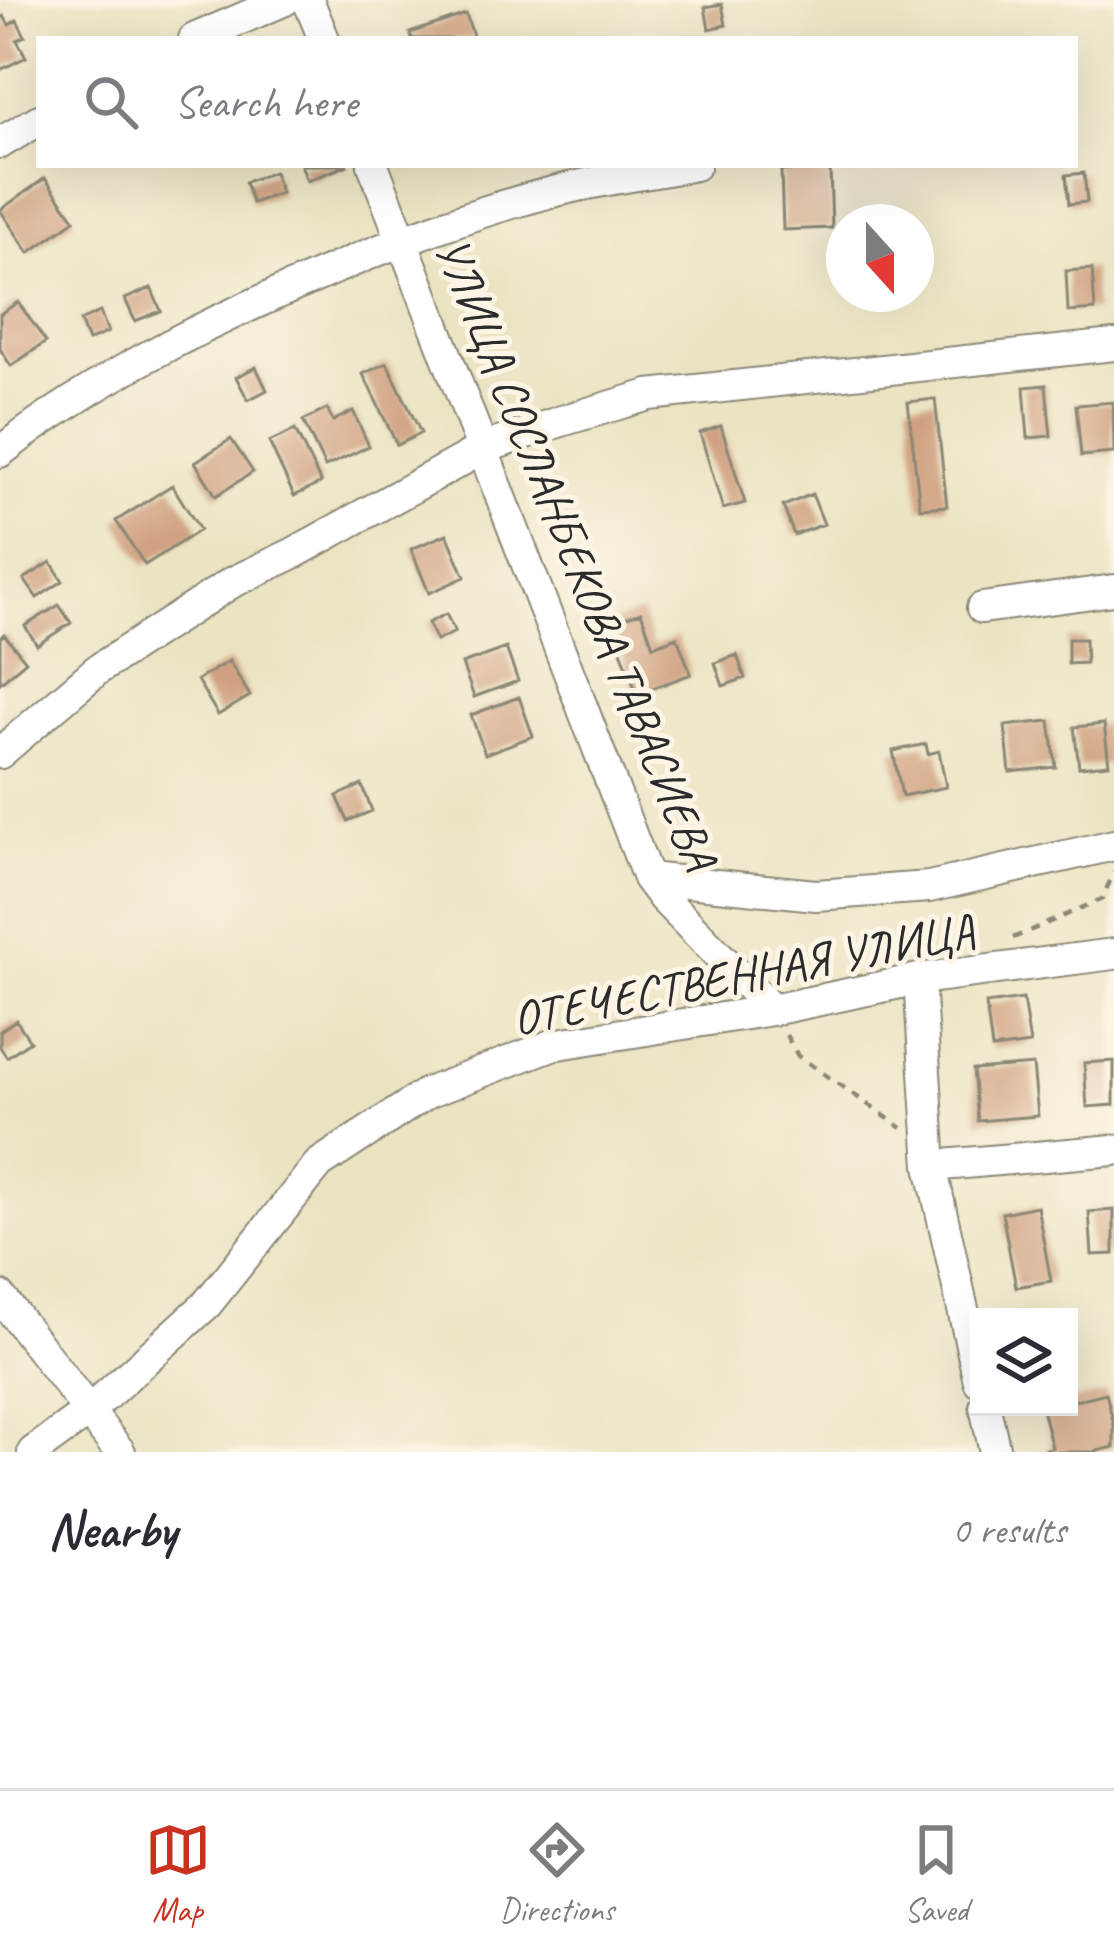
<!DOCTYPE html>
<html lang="en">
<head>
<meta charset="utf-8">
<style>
	:root { --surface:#fff; --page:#f7f7f7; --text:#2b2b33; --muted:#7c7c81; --line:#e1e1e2; --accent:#c8321e }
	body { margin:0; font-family:Caveat,sans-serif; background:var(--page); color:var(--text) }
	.controls { position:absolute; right:36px; bottom:36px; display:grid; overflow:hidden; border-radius:0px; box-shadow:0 12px 48px #0002 }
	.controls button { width:108px; height:108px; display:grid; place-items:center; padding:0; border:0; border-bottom:3px solid var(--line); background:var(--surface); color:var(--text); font:60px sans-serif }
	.compass { position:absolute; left:826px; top:204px; width:108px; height:108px; border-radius:50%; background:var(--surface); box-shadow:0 12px 48px #0002; rotate:159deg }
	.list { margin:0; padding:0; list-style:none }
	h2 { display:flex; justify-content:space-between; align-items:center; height:156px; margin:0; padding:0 48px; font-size:51px }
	h2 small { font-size:39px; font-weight:400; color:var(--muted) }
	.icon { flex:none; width:66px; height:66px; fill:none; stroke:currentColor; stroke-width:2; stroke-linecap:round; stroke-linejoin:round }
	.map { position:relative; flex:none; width:1114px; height:1452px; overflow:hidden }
	.search { position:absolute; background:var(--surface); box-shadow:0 12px 48px #0002; left:36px; right:36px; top:36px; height:132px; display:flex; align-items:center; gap:30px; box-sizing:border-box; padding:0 42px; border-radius:0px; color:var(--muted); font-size:45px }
	.sheet { height:336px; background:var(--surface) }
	nav { display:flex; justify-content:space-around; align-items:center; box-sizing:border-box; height:168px; border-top:3px solid var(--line); background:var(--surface); font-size:33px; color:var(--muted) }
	nav a { display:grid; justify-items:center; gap:6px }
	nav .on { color:var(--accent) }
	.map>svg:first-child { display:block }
	.building { fill:#d0a180 }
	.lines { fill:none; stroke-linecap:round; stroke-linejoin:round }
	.minor-casing { stroke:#8b8877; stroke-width:34 }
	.path { stroke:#8b8877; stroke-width:4.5; stroke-dasharray:9 9; stroke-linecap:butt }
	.minor { stroke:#fff; stroke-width:30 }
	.labels { text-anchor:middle; stroke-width:10; stroke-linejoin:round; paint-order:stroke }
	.street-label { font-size:48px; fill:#2b2b2b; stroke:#fcf5e5 }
</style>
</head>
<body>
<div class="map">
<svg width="1114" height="1452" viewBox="0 0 1114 1452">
	<rect width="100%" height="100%" fill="#fcf5e5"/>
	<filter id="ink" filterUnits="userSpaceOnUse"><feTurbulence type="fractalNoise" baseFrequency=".00833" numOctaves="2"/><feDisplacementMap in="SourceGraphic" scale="24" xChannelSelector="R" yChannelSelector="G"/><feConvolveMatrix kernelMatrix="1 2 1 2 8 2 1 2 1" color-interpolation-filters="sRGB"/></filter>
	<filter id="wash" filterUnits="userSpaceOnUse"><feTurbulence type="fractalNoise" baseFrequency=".004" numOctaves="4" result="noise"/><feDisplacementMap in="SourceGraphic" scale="48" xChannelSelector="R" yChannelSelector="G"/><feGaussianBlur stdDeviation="2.7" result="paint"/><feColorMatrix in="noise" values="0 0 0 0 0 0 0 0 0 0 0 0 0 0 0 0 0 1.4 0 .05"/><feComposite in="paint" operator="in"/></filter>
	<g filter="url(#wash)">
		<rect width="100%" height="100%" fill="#ebe4c3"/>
		<g id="blocks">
			<path class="building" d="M722,4l4,21 -17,4 -4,-22z
				M466,14l8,25h-62l-2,-6z
				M4,16l5,9 8,-5 8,16 -8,4 9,17 -26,13v-52z
				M301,165h47l-41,16z
				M830,169l2,59 -49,2 -2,-59z
				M274,172l7,21 -29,10 -7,-21z
				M1084,173l3,29 -18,2 -3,-29z
				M45,178l30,42 -46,33 -29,-43z
				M1092,269l3,41 -27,2 -2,-41z
				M151,288l10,23 -26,10 -10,-22z
				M18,302l28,40 -35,24 -11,-17v-35z
				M100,312l8,20 -20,9 -8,-20z
				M387,363l34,70 -24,12 -34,-71z
				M256,367l11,23 -19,10 -12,-23z
				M1046,385l5,51 -23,2 -4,-51z
				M935,399l12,107 -27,2 -12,-106z
				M1113,402l1,51 -33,3 -5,-51z
				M327,409l6,12 20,-10 16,35 -44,21 -22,-46z
				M721,426l24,77 -22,6 -23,-76z
				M295,430l26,53 -27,13 -25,-54z
				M231,439l22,33 -37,24 -21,-34z
				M172,485l28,45 -55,35 -29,-44z
				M812,494l12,30 -30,11 -11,-29z
				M447,534l18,43 -36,16 -18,-44z
				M51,562l12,19 -26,17 -13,-19z
				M59,605l12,18 -34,22 -12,-19z
				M641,612l12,34 24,-9 14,37 -54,20 -26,-71z
				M446,614l9,18 -19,9 -8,-18z
				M4,634l22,27 -26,22v-45z
				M1068,639h17l1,24 -18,1z
				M506,648l12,33 -44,16 -12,-33z
				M737,655l8,23 -22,8 -8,-23z
				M229,661l21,35 -32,19 -21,-35z
				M519,697l14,39 -48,18 -14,-39z
				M1050,721l6,46 -46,5 -5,-46z
				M1104,724l5,40 -30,3 -5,-40z
				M926,744l2,10 11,-3 7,36 -44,9 -9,-45z
				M362,785l10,26 -24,10 -11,-25z
				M1023,999l7,45 -38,5 -6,-45z
				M16,1020l14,21 -23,16 -7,-10v-16z
				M1114,1061v44l-27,2 -3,-44z
				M1033,1065l5,51 -60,5 -5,-51z
				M1037,1206l14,75 -35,6 -14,-74z
				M1114,1210v44l-22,1 -3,-43z
				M1106,1393l8,32v22l-21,5h-53l12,-5 -10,-38 27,-2v-5z"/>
		</g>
	</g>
	<g filter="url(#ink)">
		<use href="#blocks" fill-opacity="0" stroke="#8b8877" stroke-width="3"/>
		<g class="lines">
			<g class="minor-casing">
				<path id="minor" d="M308,0l16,39
					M194,39l91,-39
					M0,143l39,-23
					M373,165l275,713 15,20 109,112
					M0,452c94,-73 202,-127 311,-173 84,-37 168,-70 258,-91 41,-10 84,-15 126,-23
					M982,608l132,-18
					M0,753l97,-83 134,-87 63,-30 188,-104 76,-27 91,-27 465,-50
					M648,878l168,17 113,-8 185,-42
					M919,979l12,187 48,215
					M931,1166l183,-16
					M0,1296l120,156
					M985,1407l10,45
					M33,1452l56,-41 117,-106 113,-141 108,-71 125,-48 220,-35 147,-31 195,-25"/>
			</g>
			<path class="path" d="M1013,938l89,-39 12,-27
				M786,1035l12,21 104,72"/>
			<use href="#minor" class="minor"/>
		</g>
	</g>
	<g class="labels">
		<g class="street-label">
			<text transform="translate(577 553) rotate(68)" y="17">УЛИЦА СОСЛАНБЕКОВА ТАВАСИЕВА</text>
			<text transform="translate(743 973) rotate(-11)" y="17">ОТЕЧЕСТВЕННАЯ УЛИЦА</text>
		</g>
	</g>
</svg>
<div class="controls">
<button><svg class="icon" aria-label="layers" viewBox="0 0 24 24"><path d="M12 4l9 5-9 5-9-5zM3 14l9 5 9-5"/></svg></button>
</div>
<svg class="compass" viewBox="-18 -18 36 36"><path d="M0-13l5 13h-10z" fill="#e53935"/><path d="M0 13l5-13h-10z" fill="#7c7c81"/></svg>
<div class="search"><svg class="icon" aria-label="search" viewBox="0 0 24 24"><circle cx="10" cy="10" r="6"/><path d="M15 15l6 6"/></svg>Search here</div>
</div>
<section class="sheet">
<h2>Nearby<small>0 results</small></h2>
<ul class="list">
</ul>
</section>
<nav>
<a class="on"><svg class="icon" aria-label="map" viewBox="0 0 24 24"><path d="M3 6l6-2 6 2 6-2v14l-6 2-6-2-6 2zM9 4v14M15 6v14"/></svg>Map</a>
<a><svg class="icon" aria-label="directions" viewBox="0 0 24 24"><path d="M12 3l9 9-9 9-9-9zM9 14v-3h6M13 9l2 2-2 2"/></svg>Directions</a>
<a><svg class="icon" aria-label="saved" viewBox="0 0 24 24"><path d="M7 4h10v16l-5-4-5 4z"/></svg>Saved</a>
</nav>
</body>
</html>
